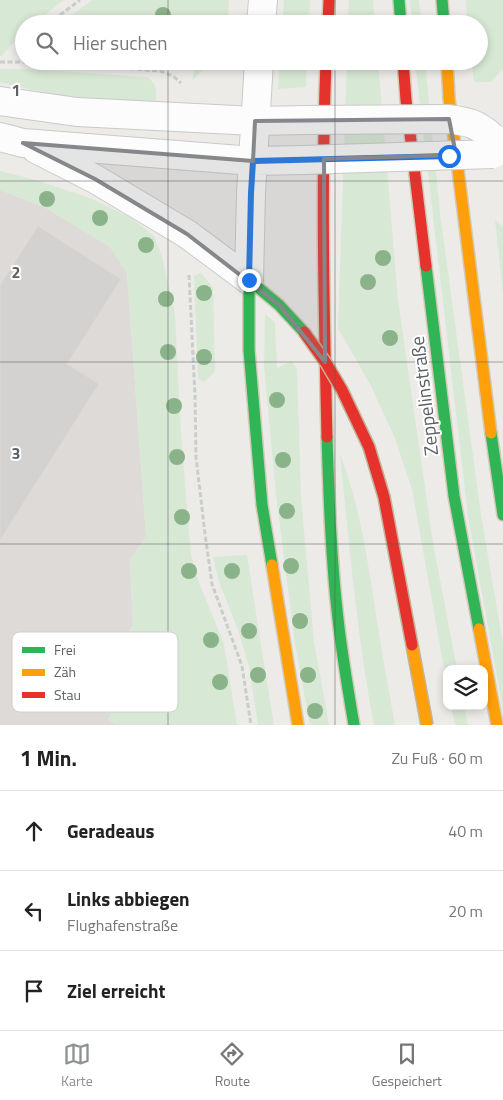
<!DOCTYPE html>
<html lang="de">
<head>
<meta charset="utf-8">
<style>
	:root { --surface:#fff; --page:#f6f6f6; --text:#222; --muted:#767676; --line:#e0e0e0; --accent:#8f9193 }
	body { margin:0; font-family:"Titillium Web",sans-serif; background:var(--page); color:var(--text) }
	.controls { position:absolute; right:15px; bottom:15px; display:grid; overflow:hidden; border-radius:10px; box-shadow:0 2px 8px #0003 }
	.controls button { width:45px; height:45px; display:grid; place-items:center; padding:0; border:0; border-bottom:1px solid var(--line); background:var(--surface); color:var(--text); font:25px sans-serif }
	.stop { position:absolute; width:15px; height:15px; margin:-11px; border:4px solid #1a73e8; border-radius:50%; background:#fff }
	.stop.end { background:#1a73e8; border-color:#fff; box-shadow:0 1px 5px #0008 }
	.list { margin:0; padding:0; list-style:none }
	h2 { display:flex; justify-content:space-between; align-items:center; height:65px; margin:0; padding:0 20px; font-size:21px }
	h2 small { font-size:16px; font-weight:400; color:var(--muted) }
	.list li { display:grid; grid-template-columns:32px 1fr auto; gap:15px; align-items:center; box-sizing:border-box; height:80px; padding:0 20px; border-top:1px solid var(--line) }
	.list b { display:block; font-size:19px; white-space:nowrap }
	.list p { margin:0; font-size:16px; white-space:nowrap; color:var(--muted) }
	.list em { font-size:16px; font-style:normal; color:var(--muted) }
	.icon { flex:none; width:28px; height:28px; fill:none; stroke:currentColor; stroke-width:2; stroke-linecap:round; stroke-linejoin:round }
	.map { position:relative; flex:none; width:503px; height:725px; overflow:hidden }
	.search { position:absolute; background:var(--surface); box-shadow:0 2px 8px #0003; left:15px; right:15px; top:15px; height:55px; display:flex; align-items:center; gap:12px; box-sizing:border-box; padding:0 18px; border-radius:28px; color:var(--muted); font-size:19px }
	.sheet { height:305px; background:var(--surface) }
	nav { display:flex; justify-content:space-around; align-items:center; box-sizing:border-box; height:70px; border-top:1px solid var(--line); background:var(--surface); font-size:14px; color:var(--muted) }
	nav a { display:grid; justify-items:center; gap:2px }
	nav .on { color:var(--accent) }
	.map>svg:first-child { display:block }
	.industrial { fill:#dddad8 }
	.green { fill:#d7e8d4 }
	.building { fill:#d3d2d1; stroke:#dcdad7 }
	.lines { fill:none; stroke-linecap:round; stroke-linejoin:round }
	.street-casing { stroke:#c9caca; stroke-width:30 }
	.fast-casing { stroke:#d3cab7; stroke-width:14 }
	.slow-casing { stroke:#d3cab7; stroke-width:14 }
	.jam-casing { stroke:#d3cab7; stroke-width:14 }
	.path { stroke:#c9cdcb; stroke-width:3; stroke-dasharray:5 2.5; stroke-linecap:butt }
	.street { stroke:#fcfcfc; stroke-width:28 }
	.fast { stroke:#30b455; stroke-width:11 }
	.slow { stroke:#ff9f0a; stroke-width:11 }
	.jam { stroke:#e5322d; stroke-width:11 }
	.street-bridge-casing { stroke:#c9caca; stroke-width:30; stroke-linecap:butt }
	.slow-bridge-casing { stroke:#c3b397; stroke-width:14; stroke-linecap:butt }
	.jam-bridge-casing { stroke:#c3b397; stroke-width:14; stroke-linecap:butt }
	.street-bridge { stroke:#fcfcfc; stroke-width:28 }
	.slow-bridge { stroke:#ff9f0a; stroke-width:11 }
	.jam-bridge { stroke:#e5322d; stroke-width:11 }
	.tree { fill:#8bb38a }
	.route { stroke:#1a73e8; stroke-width:6 }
	.marked { fill:#85878a; fill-opacity:0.2; stroke:#85878a; stroke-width:4; stroke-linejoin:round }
	.grid { fill:none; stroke:#5d6165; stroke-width:1; stroke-opacity:0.55 }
	.labels { text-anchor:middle; stroke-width:4; stroke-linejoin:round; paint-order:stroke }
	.street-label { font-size:19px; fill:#5d6165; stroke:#fff }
	.key { fill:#fff; stroke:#ced0d1; stroke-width:1 }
	.key-label { font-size:14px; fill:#5d6165 }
	.grid-label { font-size:16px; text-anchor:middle; font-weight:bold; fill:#5d6165; stroke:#fff; stroke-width:4; stroke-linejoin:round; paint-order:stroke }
</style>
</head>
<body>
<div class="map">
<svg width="503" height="725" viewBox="0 0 503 725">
	<rect width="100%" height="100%" fill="#edebe8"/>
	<path class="industrial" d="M0,190l46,18 64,39 17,26 19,263 -16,24 3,65 -21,35 22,14 -26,45 9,6h-117z"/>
	<path class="green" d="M0,0h64l-31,24h-9v8l-23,24h-1z
		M92,0h137l-1,24h-168z
		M284,0h26l-1,24h-27z
		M349,0h24l2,24h-27z
		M410,0h9l3,24h-10z
		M466,0h37v69l-12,13h-17l-3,-21h8v-37h-12z
		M194,61h15l-4,6 -12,13z
		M280,61h27l-1,26 -28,2z
		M347,61h31l20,239 35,243 24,126h-10v16l-35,-196 -18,-53 -24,-52 -32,-56z
		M415,61h10l15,152 41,302 22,129v66l-35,-194z
		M0,69h25l122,8c10,7 9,12 9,23 -22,5 -43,2 -65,-1 -31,-3 -61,-9 -91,-17z
		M0,171l36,9 54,18 41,20 23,18 8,20 13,59 6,119 10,121 7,25 26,64 13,81h-120l-9,-6 26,-44 -23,-15 22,-35 -3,-65 16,-24 -19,-263 -17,-26 -64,-39 -46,-18z
		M495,220l8,7v65z
		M201,273l12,15 2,83 -11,11 -6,-3 -4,-103z
		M265,314l10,8 2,46 14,-7 6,8 4,127 13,146 15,83h-19l-15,-81 -19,-150 -12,-128z
		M340,454c19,50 27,101 35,154 6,39 13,78 20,117h-21c-17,-89 -25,-180 -34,-271z
		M247,555l20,128 7,42h-16l-9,-59 -11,-36 -19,-48 -6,-25z
		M451,706h13l4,19h-13z"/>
	<path class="building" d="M38,226l83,53 -54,85 32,20 -99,156v-255z"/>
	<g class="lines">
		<g class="street-casing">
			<path id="street" d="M261,24l2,-24
				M0,101l77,11 178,9 50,-1
				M0,137l23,6 230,18 50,-1
				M36,149l59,30 92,55 62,46
				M249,280l2,-87 8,-132"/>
		</g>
		<g class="fast-casing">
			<path id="fast" d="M399,0l2,24
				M442,0l2,24
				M426,266l28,230 25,133
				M249,280v70l13,155 10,60
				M249,280l30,25 25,27
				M491,433l12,82
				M327,437c2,61 4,122 11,182 4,36 10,71 16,106"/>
		</g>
		<g class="slow-casing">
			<path id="slow" d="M447,61l2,37 42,335
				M272,565l26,160
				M479,629l18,96"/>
		</g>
		<g class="jam-casing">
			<path id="jam" d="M328,24l1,-24
				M326,61c-5,125 -2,250 1,376
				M403,61l3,39 20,166"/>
		</g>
		<path class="path" d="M48,24l32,-24
			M25,61l135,10 13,5 8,7
			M0,62h25
			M189,275l6,121 1,61 9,77 7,50 30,82 9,59"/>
		<use href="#street" class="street"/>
		<use href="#fast" class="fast"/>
		<use href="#slow" class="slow"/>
		<use href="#jam" class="jam"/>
		<g class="street-bridge-casing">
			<path id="street-bridge" d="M305,120l144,-1c20,3 27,4 43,18
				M303,160l190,-6"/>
		</g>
		<g class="slow-bridge-casing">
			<path id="slow-bridge" d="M412,645l15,80"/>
		</g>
		<g class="jam-bridge-casing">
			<path id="jam-bridge" d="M304,332l22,31 16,27 27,57 15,50 28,148"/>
		</g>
		<use href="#street-bridge" class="street-bridge"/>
		<use href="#slow-bridge" class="slow-bridge"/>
		<use href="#jam-bridge" class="jam-bridge"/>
	</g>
	<g class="tree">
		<circle cx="163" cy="15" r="8"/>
		<circle cx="47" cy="199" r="8"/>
		<circle cx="100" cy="218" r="8"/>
		<circle cx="146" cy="245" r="8"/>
		<circle cx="383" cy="258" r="8"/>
		<circle cx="368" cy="282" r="8"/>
		<circle cx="204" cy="293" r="8"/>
		<circle cx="166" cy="299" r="8"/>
		<circle cx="390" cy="338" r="8"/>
		<circle cx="168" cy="352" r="8"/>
		<circle cx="204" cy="357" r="8"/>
		<circle cx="277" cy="400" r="8"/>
		<circle cx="174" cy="406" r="8"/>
		<circle cx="177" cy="457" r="8"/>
		<circle cx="283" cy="460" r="8"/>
		<circle cx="287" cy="511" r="8"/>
		<circle cx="182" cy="517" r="8"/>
		<circle cx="291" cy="566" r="8"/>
		<circle cx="189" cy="571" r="8"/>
		<circle cx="232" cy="571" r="8"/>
		<circle cx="300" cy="621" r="8"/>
		<circle cx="249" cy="631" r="8"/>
		<circle cx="211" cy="640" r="8"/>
		<circle cx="258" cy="675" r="8"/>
		<circle cx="308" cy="675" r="8"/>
		<circle cx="220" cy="682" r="8"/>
		<circle cx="315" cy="711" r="8"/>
	</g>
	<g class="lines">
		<path class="route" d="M249,280l2,-87 2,-32 196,-5"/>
	</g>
	<path class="marked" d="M449,119l7,36 -132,4 1,203 -46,-57 -92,-71 -92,-55 -72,-36 230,18 2,-40z"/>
	<path class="grid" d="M168,0v24M335,0v24M168,61v664M335,61v664M0,181h503M0,362h503M0,544h503"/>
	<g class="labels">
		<g class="street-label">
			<text transform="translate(424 396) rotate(-97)" y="7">Zeppelinstraße</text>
		</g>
	</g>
	<rect x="12" y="632" width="166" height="80" rx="8" class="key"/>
	<rect x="22" y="647" width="23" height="6" fill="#30b455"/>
	<rect x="22" y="669" width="23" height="7" fill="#ff9f0a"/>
	<rect x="22" y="692" width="23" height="6" fill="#e5322d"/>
	<g class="key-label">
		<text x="54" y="655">Frei</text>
		<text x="54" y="677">Zäh</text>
		<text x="54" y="700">Stau</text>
	</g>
	<g class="grid-label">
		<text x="16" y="96">1</text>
		<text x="16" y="278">2</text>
		<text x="16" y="459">3</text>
	</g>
</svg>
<div class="controls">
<button><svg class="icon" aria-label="layers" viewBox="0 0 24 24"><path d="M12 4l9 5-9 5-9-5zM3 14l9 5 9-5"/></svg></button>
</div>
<div class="stop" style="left:449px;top:156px"></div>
<div class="stop end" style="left:249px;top:280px"></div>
<div class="search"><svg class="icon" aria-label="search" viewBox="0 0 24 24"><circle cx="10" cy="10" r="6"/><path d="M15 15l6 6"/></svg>Hier suchen</div>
</div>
<section class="sheet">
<h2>1 Min.<small>Zu Fuß · 60 m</small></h2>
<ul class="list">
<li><svg class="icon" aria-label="ahead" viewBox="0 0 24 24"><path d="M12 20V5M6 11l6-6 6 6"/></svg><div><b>Geradeaus</b></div><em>40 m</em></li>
<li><svg class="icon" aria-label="left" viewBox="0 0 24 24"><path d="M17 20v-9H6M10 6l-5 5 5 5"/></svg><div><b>Links abbiegen</b><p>Flughafenstraße</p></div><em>20 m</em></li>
<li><svg class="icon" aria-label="arrive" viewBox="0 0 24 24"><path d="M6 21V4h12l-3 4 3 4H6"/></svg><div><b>Ziel erreicht</b></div></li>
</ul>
</section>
<nav>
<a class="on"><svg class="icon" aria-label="map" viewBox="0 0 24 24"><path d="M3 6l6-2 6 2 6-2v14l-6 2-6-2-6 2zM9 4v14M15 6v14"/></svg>Karte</a>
<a><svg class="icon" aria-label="directions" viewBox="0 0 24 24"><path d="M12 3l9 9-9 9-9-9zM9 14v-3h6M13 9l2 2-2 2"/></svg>Route</a>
<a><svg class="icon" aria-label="saved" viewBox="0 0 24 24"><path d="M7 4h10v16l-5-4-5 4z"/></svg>Gespeichert</a>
</nav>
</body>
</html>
